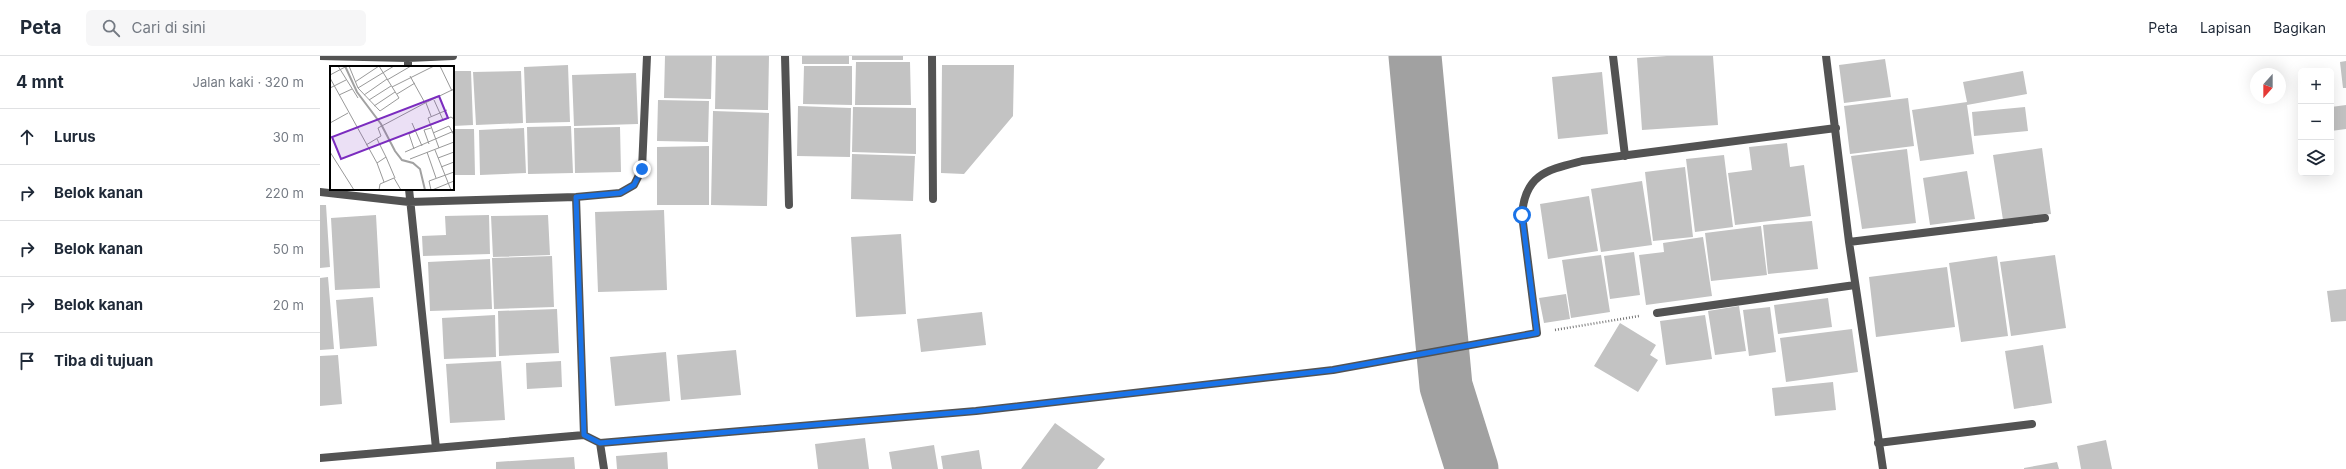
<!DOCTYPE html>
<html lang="id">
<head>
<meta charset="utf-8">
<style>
	:root { --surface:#fff; --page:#f6f6f7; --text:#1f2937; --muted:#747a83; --line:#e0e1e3 }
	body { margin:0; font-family:Inter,sans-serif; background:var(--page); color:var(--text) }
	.controls { position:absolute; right:12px; top:12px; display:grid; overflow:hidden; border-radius:6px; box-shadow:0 4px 16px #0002 }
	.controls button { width:36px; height:36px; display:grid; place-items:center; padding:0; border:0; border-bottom:1px solid var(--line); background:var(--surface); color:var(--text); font:20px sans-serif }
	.compass { position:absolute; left:1930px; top:12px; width:36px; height:36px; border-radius:50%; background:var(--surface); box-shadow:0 4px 16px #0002; rotate:201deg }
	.stop { position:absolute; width:12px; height:12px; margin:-9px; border:3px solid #1a73e8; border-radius:50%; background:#fff }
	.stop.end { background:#1a73e8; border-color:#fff; box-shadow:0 1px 4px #0008 }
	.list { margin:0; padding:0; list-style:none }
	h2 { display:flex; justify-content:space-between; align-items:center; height:52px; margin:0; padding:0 16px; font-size:17px }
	h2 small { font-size:13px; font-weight:400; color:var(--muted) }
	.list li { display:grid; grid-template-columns:26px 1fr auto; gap:12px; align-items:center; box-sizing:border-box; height:56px; padding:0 16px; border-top:1px solid var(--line) }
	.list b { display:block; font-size:15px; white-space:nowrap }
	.list em { font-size:13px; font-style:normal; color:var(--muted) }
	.icon { flex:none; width:22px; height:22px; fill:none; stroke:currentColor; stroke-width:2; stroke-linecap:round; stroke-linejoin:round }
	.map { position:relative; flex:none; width:2026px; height:413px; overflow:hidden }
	header { display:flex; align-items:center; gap:24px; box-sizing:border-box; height:56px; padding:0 20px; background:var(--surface); border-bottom:1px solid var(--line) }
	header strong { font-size:19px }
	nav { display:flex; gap:22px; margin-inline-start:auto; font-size:14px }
	.search { width:280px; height:36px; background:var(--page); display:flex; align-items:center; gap:10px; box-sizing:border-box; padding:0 14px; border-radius:6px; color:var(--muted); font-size:15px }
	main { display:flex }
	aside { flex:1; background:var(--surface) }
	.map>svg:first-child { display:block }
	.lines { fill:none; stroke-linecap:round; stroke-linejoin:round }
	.river { stroke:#a1a1a1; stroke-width:53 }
	.building { fill:#c3c3c3 }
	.path { stroke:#757575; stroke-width:2.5; stroke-dasharray:1 2; stroke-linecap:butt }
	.minor { stroke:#535353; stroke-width:8 }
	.route { stroke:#1a73e8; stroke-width:5 }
	.inset-river { fill:none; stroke:#a1a1a1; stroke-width:2 }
	.inset-road { fill:none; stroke:#999; stroke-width:1 }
	.view { fill:#7b2cbf; fill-opacity:0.15; stroke:#7b2cbf; stroke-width:2 }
	.inset-edge { fill:none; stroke:#000; stroke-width:2 }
</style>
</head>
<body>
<header>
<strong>Peta</strong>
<div class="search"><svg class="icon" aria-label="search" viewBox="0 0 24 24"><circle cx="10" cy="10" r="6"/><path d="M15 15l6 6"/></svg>Cari di sini</div>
<nav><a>Peta</a><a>Lapisan</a><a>Bagikan</a></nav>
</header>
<main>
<aside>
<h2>4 mnt<small>Jalan kaki · 320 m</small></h2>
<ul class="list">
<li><svg class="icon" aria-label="ahead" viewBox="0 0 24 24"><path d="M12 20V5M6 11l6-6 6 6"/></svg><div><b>Lurus</b></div><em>30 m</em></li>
<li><svg class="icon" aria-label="right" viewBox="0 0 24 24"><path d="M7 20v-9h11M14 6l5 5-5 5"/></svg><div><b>Belok kanan</b></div><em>220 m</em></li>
<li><svg class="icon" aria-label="right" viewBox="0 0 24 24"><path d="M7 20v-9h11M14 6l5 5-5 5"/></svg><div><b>Belok kanan</b></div><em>50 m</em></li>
<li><svg class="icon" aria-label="right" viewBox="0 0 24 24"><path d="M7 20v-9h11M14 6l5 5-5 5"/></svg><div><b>Belok kanan</b></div><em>20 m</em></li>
<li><svg class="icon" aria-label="arrive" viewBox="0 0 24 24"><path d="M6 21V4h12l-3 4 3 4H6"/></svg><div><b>Tiba di tujuan</b></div></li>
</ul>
</aside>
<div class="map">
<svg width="2026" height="413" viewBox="0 0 2026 413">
	<rect width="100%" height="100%" fill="#fff"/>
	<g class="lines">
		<path class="river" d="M1095,0l31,330 26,83"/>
	</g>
	<path class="building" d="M345,0h47l-1,43 -47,-1z
		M396,0h53l-1,54 -53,-1z
		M482,0h47v8h-47z
		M532,0h51v4h-51z
		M1347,0h46l5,69 -76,5 -5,-72z
		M1565,3l6,38 -47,6 -5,-38z
		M2026,5v27h-3l-3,-26z
		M536,6h54l1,43h-56z
		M248,9l2,57 -44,1 -2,-56z
		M622,9h72l-1,51 -49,58 -23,-1z
		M484,10h48v39l-49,-1z
		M133,15h18l2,54 -20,1z
		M201,15l2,52 -47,2 -3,-53z
		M1703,15l4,23 -60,11 7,49 -54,7 -8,-51 55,-8 -4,-20z
		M1282,16l6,62 -50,5 -6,-62z
		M316,17l2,51 -64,2 -2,-51z
		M1588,42l6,48 -64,8 -6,-48z
		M338,44l51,1 -1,41 -51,-1z
		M2026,49v24l-15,2v-24z
		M478,50l53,2 -1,49 -53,-1z
		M533,51l63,1v46l-64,-2z
		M1705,51l3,24 -54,5 -2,-24z
		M393,55l56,2 -2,93 -56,-1z
		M251,70l2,47 -45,1 -1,-47z
		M300,71l1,45 -46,1 -1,-45z
		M204,72l2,45 -46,2 -1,-45z
		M133,73h21l1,46h-22z
		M1467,87l3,24 14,-2 7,51 -76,9 -7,-52 24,-3 -3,-23z
		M389,90v59h-52v-58z
		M1722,92l9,66 -48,6 -10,-65z
		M1587,93l9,74 -54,6 -11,-73z
		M532,98l63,2 -2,45 -62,-2z
		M1404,99l9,72 -38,5 -9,-73z
		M1365,111l8,70 -40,4 -8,-69z
		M1647,115l8,48 -45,6 -7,-47z
		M1322,125l10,64 -51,7 -10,-63z
		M1269,140l9,55 -50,8 -8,-55z
		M0,149h6l4,62 -10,1z
		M344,154l3,80 -69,2 -3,-80z
		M56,159l4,73 -45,2 -4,-72z
		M169,159l1,39 -67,2 -1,-20 24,-1 -1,-19z
		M228,159l2,40 -57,2 -2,-41z
		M1492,165l6,48 -50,5 -5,-49z
		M1441,170l6,49 -56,6 -6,-48z
		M581,178l5,80 -50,3 -5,-80z
		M1383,181l9,59 -66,9 -7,-50 25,-3 -1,-9z
		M1314,196l6,43 -30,4 -6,-43z
		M1281,199l9,57 -39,6 -9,-58z
		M1735,199l11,73 -55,8 -11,-74z
		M232,200l2,51 -60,2 -2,-51z
		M1677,200l11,80 -47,6 -12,-79z
		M170,203l2,50 -62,2 -2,-49z
		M1627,211l8,60 -79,10 -7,-60z
		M8,221l6,72 -14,1v-72z
		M2026,233v32l-15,1 -4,-31z
		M1246,238l4,25 -26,4 -5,-25z
		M53,241l4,49 -37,3 -4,-49z
		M1508,242l4,29 -54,7 -4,-29z
		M1419,250l7,45 -31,4 -7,-44z
		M1450,251l6,45 -27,4 -6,-46z
		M237,253l2,44 -60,3 -1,-45z
		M662,256l4,33 -65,7 -4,-33z
		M175,259l1,42 -52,2 -2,-41z
		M1385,259l7,44 -46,6 -6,-44z
		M1300,267l36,22 -6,10 8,5 -20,32 -44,-26z
		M1532,273l6,43 -72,10 -6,-44z
		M1723,289l9,58 -38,6 -9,-58z
		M416,294l5,45 -60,5 -4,-45z
		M346,296l4,49 -55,5 -5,-49z
		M18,299l4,49 -22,2v-50z
		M181,305l4,59 -55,3 -4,-59z
		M241,305l1,26 -35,2 -1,-26z
		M1513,326l3,28 -61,6 -3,-28z
		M735,367l50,36 -8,10h-76z
		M545,382l4,31h-51l-3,-25z
		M1786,384l6,29h-31l-4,-23z
		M614,389l4,24h-46l-3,-17z
		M659,394l3,19h-39l-2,-13z
		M347,396l1,17h-51l-1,-13z
		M254,401l1,12h-79v-7z
		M1737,406l2,7h-35v-1z"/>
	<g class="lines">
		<path class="path" d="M1235,274l84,-14"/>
		<path class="minor" d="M0,0l88,2 45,-2
			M465,0l4,149
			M612,0l1,143
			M1293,0l12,100
			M1506,0l23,186 34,227
			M88,2v9
			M89,133l27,259
			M0,136l89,10 167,-5 44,-4 14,-8 8,-16 5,-113
			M256,141l8,238
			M1529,186l196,-24
			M1337,257l198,-28
			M280,387l376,-32 357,-41 204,-37 -15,-118c3,-41 25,-45 60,-54l254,-33
			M1558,387l154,-19
			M0,402l264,-23 16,8 4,26"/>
	</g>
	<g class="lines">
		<path class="route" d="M322,113l-8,16 -14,8 -44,4 8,238 16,8 376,-32 357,-41 204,-37 -15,-118"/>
	</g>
	<g transform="translate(10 10)">
		<rect width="124" height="124" fill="#fff"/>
		<path class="inset-river" d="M15,0l12,26 24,32 14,27 7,9 11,3 7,6 5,21"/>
		<path class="inset-road" d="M8,0l20,32M19,0l9,22 22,23 19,-13 -20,-32M110,0l12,25M0,9l17,-9M80,10l15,27 29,-14M0,12l47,85 7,19M57,14l24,-14M25,16l24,-16M62,21l42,-21M0,22l16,-8M28,22l36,-22M67,28l18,-11M9,29l13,-6M34,29l23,-16M39,34l22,-14M104,34l9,20M96,37l5,13M44,40l21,-14M0,57l18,-10M82,57l10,23M100,59l21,-8 3,2M103,67l16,-7 5,9M47,73l9,18 -9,6M99,78l-5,-14 7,-2M36,79l15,-9 -3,-8 47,-25M109,82l-11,-30 19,-8M84,83l-5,-15 6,-3M105,84l16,40M0,86l24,38M75,86l49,-21M97,86l9,26M56,91l9,21M108,92l16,-6M80,93l44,-17M111,101l13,-5M49,124l1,-6 14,-6 7,12M101,124l-2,-9 25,-9M102,124l22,-9"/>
		<path class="view" d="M109,30l9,22 -107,41 -9,-22z"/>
		<rect width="124" height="124" class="inset-edge"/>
	</g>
</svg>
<div class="controls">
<button>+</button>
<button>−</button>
<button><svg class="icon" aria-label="layers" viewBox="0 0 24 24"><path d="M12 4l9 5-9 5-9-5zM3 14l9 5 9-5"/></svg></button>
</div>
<svg class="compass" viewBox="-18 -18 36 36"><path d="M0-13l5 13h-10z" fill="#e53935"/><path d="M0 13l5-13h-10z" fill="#747a83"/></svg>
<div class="stop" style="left:1202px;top:159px"></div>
<div class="stop end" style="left:322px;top:113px"></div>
</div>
</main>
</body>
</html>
